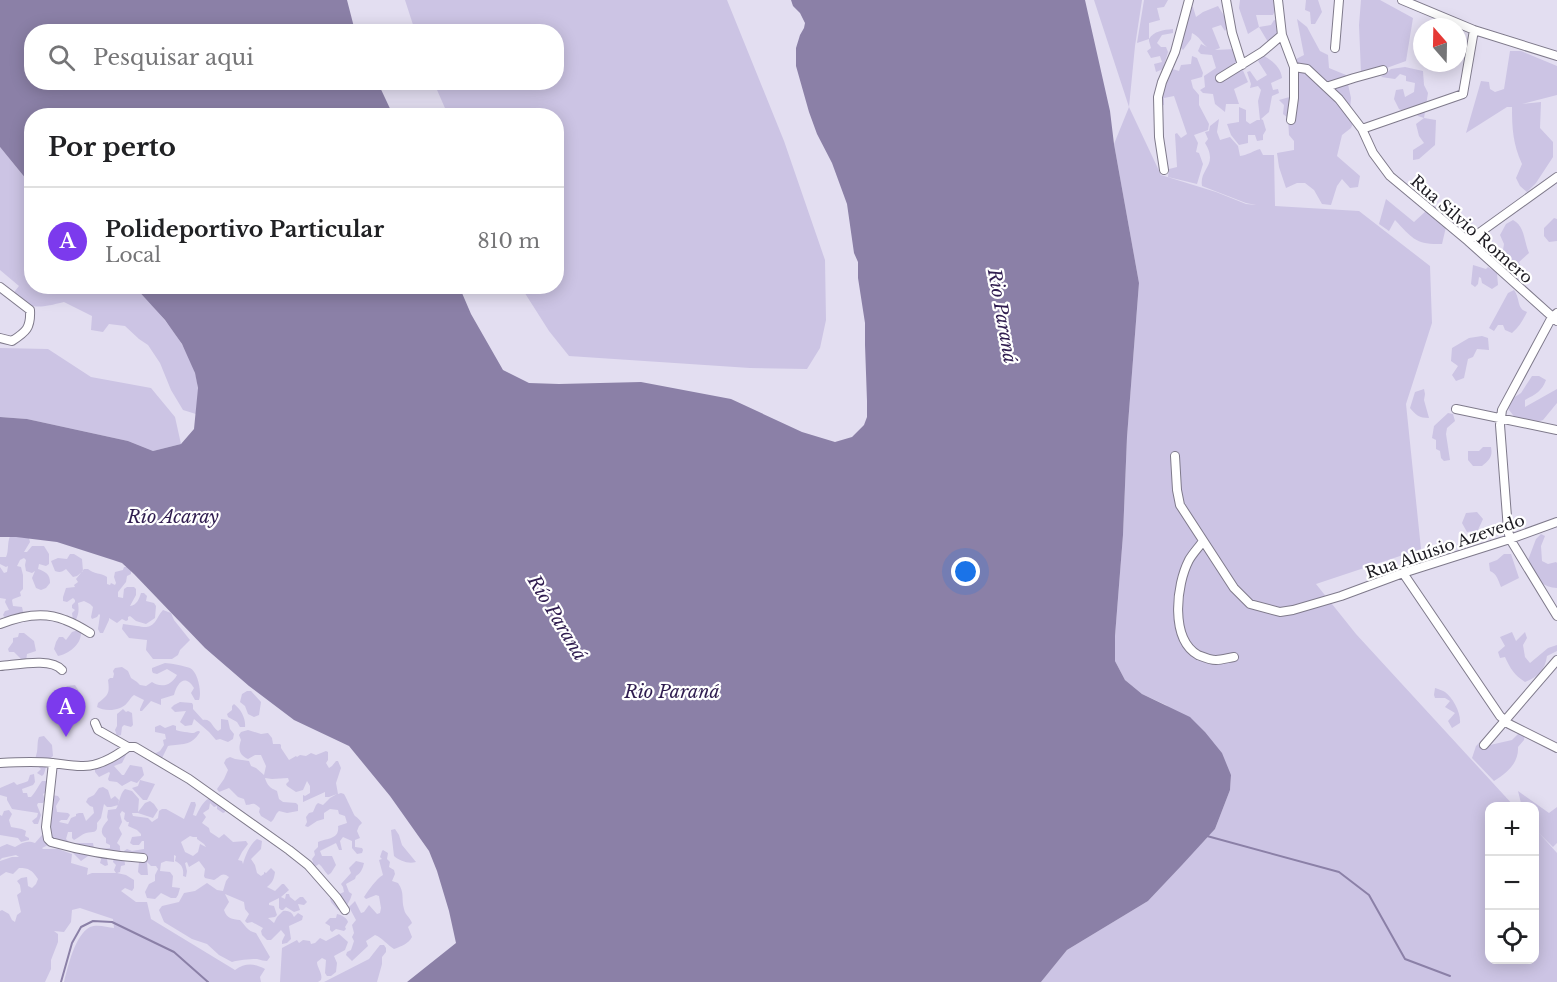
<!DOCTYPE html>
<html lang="pt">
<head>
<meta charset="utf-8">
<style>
	:root { --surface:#fff; --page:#f2f2f2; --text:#202124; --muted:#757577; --line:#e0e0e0; --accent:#7c3aed }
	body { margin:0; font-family:"Libre Baskerville",serif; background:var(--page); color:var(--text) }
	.controls { position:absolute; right:18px; bottom:18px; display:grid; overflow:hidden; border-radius:12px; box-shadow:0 3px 15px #0003 }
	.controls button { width:54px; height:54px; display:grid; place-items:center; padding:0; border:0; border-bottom:2px solid var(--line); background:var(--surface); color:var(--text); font:30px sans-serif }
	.compass { position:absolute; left:1413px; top:18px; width:54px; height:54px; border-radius:50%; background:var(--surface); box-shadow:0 3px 15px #0003; rotate:340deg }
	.you { position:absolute; left:966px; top:572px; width:21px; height:21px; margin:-15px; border:4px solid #fff; border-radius:50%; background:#1a73e8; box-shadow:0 0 0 9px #1a73e833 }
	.badge { display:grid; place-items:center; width:39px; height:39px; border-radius:50%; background:var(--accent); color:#fff; font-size:20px; font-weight:700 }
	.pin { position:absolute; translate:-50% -50px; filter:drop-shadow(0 2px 3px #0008) }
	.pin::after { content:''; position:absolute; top:32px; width:21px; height:18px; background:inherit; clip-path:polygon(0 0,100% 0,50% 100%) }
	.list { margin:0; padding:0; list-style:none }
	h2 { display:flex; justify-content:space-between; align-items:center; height:78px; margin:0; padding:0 24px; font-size:26px }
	h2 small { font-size:20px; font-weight:400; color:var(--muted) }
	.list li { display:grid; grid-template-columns:39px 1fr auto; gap:18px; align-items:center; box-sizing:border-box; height:108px; padding:0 24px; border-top:2px solid var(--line) }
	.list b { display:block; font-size:22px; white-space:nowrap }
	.list p { margin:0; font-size:20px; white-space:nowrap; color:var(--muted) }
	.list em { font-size:20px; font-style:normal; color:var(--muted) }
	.icon { flex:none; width:33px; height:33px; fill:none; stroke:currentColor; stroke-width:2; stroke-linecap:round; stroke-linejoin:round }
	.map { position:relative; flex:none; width:1557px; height:982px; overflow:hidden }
	.search { position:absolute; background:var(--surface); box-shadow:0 3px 15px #0003; left:24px; top:24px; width:540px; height:66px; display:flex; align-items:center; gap:15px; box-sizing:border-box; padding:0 21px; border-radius:24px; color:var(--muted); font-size:22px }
	.panel { position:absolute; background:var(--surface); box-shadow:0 3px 15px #0003; left:24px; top:108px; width:540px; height:186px; border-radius:24px }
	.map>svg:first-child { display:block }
	.green { fill:#ccc4e4; fill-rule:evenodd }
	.water { fill:#8b80a7 }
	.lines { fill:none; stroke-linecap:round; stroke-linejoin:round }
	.stream { stroke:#8b80a7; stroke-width:2 }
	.street-casing { stroke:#7f7a8b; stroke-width:10 }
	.street { stroke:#fff; stroke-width:8 }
	.labels { text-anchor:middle; stroke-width:4.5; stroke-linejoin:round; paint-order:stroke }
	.street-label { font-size:16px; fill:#1c1a21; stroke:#fff }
	.water-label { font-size:18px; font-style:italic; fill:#301d50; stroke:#fff }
</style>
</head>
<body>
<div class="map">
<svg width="1557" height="982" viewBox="0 0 1557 982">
	<rect width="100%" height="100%" fill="#e3def1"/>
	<path class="green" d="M405,0h322l57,141 41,119 1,60 -6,28 -13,21 -57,-1 -181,-12 -20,-25 -28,-44 35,-1v-170l-108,-1 -14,-32 122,-1v-50l-141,-1z
		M1094,0h48l-7,46 -6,61 32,68 55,17 30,12 10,1 -10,-2 -44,-17c-3,-18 17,-20 3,-43l3,-4 -3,-7 4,-1 1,-5 9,-7 -2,13 3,8 10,-3 8,9 2,10c8,-1 13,-5 20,-7l3,6h11l1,51 84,5 71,55 2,57 -26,81 15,145 -105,35 40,50 158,172h-24v154h44v-154h-9l-4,-3 -3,-12 31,22 8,-6v36l-4,4 -14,-14 18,20v129h-516l26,-32 81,-49 67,-72 15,-39 1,-15 -65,-70 -24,-11 -17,-14 -10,-19v-25l8,-101 4,-98 12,-154 -25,-139 15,-37z
		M1144,0h24l-4,7 -7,1 3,12 -11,3v16c5,-8 14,-9 24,-10v4l-11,2 -5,8 4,4h5l2,5 -5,17 -7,3 -2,-8 8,-2 -2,-6 -9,2 -4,-7 4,-3 -2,-7v-2l-12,4z
		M1240,0h35l2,6 -4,9h-17l3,12 12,-2 3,-5 4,1 2,12 -15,13 3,-4 -9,-15 -11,7 -9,-26z
		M1306,0h12l4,12 -7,12h-4l-1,-12 -5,-2z
		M1361,0h19l33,18 -7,43 -25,9 -20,3 -2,-48z
		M1189,5l4,2 3,10 7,-5 15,-6c4,7 8,11 11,19l-4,6 -4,-6 -9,3 8,20 -5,2 20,-1 6,17 7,16 -14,7 5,15h-13l-1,8 -10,-8 -2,-10 -10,-1 -3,-3 5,-3 -1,-11 12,-8 -4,-13 -11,-1 -3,-3 3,-7 6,3c-7,-6 -6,-9 -15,-14l-1,6 -8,11 -5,-5z
		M1297,19l10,8 13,24 8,4 1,13 17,7 5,23 -1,12 4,11 -3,7 -9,7 -5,21 23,20 -2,11 -8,1 -8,-9 -5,7 -6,19 -9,-1 -8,-14 -9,-7h-8l-11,5 -7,-21 -2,-14 17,-3v-9l-5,-6 -1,-17 -5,-4 1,-9 -5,-5 14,-4 1,-36 10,-5z
		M1510,51h11l36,15v29l-35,9 19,-2 -1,26 13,14v15l-17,26 -9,9 -7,-6 -4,-8 6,-14c-9,-20 -10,-35 -10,-57h-5l-41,26 15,-52 8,1 1,7 5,3 9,-3z
		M1192,56l5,2 6,15 -1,4 -11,3 2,8 6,7v10l10,19 -1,6 -14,5 4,8 -2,9 3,1 4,11 -6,20 -29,-7 1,-8 8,-2 -2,-33 2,-1 4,5 6,-4 -13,-38 -10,2v7l-8,2 10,-40 13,4 2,-6 10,-1z
		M1264,56c9,5 17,12 18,22l-11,5 2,7 5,-1 1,4 -7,3 -3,16 -8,7 2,1 3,10 -3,5v5l-6,1 -2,-6h-7v8l-9,2 -8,-10 -4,-11 12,-2v-15l7,3v11l4,3 7,-4h3l-2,-19 3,-11 -3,-4 -8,2 1,-4 -4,-12 3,-1 7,10 10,-6 -9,-14z
		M1405,67l18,4 1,14 4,8 -4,25 12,2 -1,25 -16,14 -6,1v-10l11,-7 -5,-7 -3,-12 8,-6 -6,-2 -6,-7 -9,2 -4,-2 -5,-10 2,-9 7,-1 2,8 9,-5 1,-9 -9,-2v-5l-6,-2 -5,5 -14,-2 10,-8z
		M0,147l31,38 1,101 103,1c24,25 62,66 63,103 0,8 -1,16 -2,24l-13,-4 -12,-20 -11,-27 -12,-18 -9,-6 -14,-13 -16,-2 -6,8 -12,-2 1,-14 -28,-14c-25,6 -31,8 -53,-6l8,-10 -19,-16z
		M1386,199l28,23 12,-11 20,16 -4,17c-26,1 -30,-6 -47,-24l-6,11 -10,-7z
		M1554,218l3,1v22l-8,1 -5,-6v-8z
		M1513,220c12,6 11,22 16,33l-10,9 2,5 -2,5 -11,4 -16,-18 11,-8 1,-6 -4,-9 6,-11z
		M1473,265l13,4 2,-2 9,6 1,12 -6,4 -10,-6 -1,-5 -2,-1 -1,7 -3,3 -4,-3z
		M1514,290c7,10 2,18 13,22 -4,8 -8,15 -15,21l-7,-3 -2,-5h-5l-4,6 -5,-3 19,-35z
		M1482,336l6,2 1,12 -12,-1 -4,8 -5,2 -4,19 -8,3 -4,-6 6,-9 -7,-5 1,-13 17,-10z
		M0,348l48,1 43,28 60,11 24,29 6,27 -28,7 -25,-10 -101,-22 -27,-2z
		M1532,376h7l7,4c-4,11 -10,14 -21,20v7l32,-18v14l-14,17 -13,4 -14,-5 -10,-13 4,-6 11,-7z
		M1424,389l1,5 -1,6 5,18c-10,0 -13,-3 -19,-10l5,-16z
		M1448,413l5,1 2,7 -8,7 -1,6 4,26 -6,1 -3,-3 -1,-7 -4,-2v-9l-4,-2 2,-12z
		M1483,447h8c2,10 -2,13 -9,19h-9l-5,-6v-9h11z
		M1477,512l6,7 -5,11 -11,2 -5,-9 4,-10z
		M1541,534l4,2 -4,10 1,15 6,3 8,-2 1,1v25c-13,0 -23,-10 -32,-20l11,-29z
		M10,536l19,2 1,4 -6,10h3l5,-6h12l5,8v10l-3,2 -7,-2 -1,5c8,3 12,5 12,14l-4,5 -5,2 -5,-2 -4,-10 3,-7 -3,2 -6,-2 -1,-6 1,-5 -2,-2 -4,2 -3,6 4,1 2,8v14l-3,3 1,4 -8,3 -1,1 1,6 9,1 2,9 -18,3 -3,-4 2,-4 4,-1 -4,-8 1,-3 -6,-1v-31l4,6 3,-1 1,-6 -2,1 -6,-3v-7h6c3,-6 1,-14 4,-21z
		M70,554h4l8,5 1,12 -6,5 -4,1 -7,-8c-4,3 -6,4 -11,2l-4,-10 7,-3 9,1z
		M1504,554h7l8,24 -18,9c-3,-7 -4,-13 -11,-16l-1,-8 8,-3z
		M124,567h3l4,4v3l-4,2 -1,6 -8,10v5l5,1 1,-9 3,-2h7l2,2v6l-6,11c7,-1 9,-7 11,-13h3l3,3 -1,5 8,2 2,3 -1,12 -9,6 -10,-3 -6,-5 -2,1v3l-2,1 -4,-2 -5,4 -8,-5v2l-6,13h-3l-2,-4 2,-14 -1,-1 -2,3 -5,2 -1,-2 2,-10 -3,-3 -6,-3 -6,2c1,6 1,12 -3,18l-2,-1 -1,-7 3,-3 -3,-2v-3l3,-3v-2l-2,-2 -6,4 -4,-1v-4l3,-9 9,-1 -1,-2 4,-3 -2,-3 8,-10h4c5,5 14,4 19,8v7l3,1 1,-2 4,2 1,-2 -2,-6 1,-5 8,-2z
		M163,610l8,3 3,7 16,20 -10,10 -2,5 -6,4h-19l-7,-9 1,-10 -18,-2 -7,-9 1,-5c5,1 9,1 14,2 7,1 12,3 18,-4 3,-4 4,-8 8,-12z
		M78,630l3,3c0,12 -13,21 -23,23l-4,-7 2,-7 3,-5h4l3,3 6,-8z
		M1512,632l4,9 9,-9 2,6 -4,7 2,12 5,6 18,-15 9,-3v6l-10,5c-2,14 -9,21 -22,26 -11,-7 -15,-14 -20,-25l-5,1 -2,-6 7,-6 -5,-9z
		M19,633h5l10,8 2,10 -9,3 -1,7 -4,-1 -8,-8h-5l-1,-3 5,-7v-4l5,-1z
		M165,663c4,0 20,3 25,5 8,4 12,24 9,32h-4l-4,-7 3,-5c-9,-15 -17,-5 -20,7l-13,4v6l-10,-4 -9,10h-2v-2l4,-9 -10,-5c-3,2 -5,6 -7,8 -6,8 -22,9 -30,4l1,-4c10,-8 12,-9 10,-23l2,-2h3l1,-4 -1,-3 2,-3 7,-1 6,4 3,7 6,4 3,3 6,1 6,-4c9,6 19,4 25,-7l-10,-6 -10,5 -4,-1 -1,-2v-3z
		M75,685l7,11 -2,9 -5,2 -3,8 -3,1 -7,-1 -5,-13 1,-7 9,-9z
		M1435,688c3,1 7,2 10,4 8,6 16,21 15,31l-8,5 -4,-7 7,-8 -10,-6 5,-6 -5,-3h-10l-1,-3z
		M247,691h4l10,11 -2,13 -5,2 -6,-3 -3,-8 -5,-4 2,-8z
		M180,702l12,1 1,2v4l10,11c8,-2 9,7 15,11l3,-2v-10l7,1 2,9 4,5 -1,5 -5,3 -8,-3 -4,1 -7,-8 -15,-13 -2,6 -7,1 -5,-4 6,-11 -11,1 -4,-4 3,-3z
		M234,704c7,5 12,15 11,23h-5l-3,-5 -9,-5 -1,-3 5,-4v-4z
		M123,709l3,3 2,-1 4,2 1,12 -2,2 -7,-2 -2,2 -1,8 -4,1 -2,-6 2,-4v-12z
		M160,725l5,3 8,-3 3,1v4c2,1 15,3 17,3 2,0 3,-2 6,-2l1,1c-9,15 -18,11 -32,14l-7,14 -9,-5 8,-4 4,-6 -1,-5 3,-1 -1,-5 -10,-2v-5z
		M248,730l13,4 7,-1 4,5 1,6h7l1,1v3l8,12 7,-4 1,1 3,-2 6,1 5,-3 5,2 10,-4 2,1v8l-2,3 3,5 3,-2 4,-5h2l3,7 -5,15 2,11 3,-1 3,1c1,1 10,21 11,22 3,2 5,4 7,7l-3,3 -2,5 3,7 -5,2v7l7,1 1,2 -1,3 -5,1 -5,-6v-7l-9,-4 -3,4 2,9h-3l-3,-7 -16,8 2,5h10l4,9 -5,8 -3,2c-4,-4 -5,-8 -9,-11l-6,4 -3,4 -3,-1 1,-6 5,-3 -1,-3 3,-4 -1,-4 4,-4v-5c7,-4 22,-2 20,-16l9,-3 -2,-7 -6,-2 -1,-4 -8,-1 -6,4v6l-7,2 -9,6 -3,-1 2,-4 -1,-5 3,-4 4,-1 3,-7 2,-2 5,2 7,-7 7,-4 -8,3h-4v-5l-22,10v-7l2,1 5,-3v-7l-3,-5 -4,9 -7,2 -9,-6 -1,-2 3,-3 -1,-3 -16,1 -7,-1c2,7 5,10 12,13l2,8 4,3 13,1 2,2v6l-11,2 -8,-2c-4,3 -4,8 -8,11l-10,-6 -2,-4 1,-4c-8,-7 -6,-3 -14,-3l-2,-6 -6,-2 -9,-9 -10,4 -2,-3 7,-10 4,-9 -4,-7 2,-4 4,-2 5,2 14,2 2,5 5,2 8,7 2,-9 -5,-11h-6l-7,4c-9,-4 -10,-10 -7,-19l-2,-5 2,-3z
		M1520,732l5,2 -1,6 -6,7c1,16 -11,26 -24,34l-22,-23 4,-12 7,-7 7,6 22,-5z
		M44,736l8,9 1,11 -5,4 -4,14 -2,2 -5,-3 4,-4c-8,-6 -6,-9 -4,-17 1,-6 0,-10 2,-15z
		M125,749l2,4 -5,10 -8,3 8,9h2l6,-10 12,2 2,8 -7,8 -6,-2 -9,5 -5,-4 -8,-1 -1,-2 2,-6 -1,-1 -10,5 -4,-5v-4z
		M34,774l1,8 -2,3 -11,4 1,4h4l1,4h3c5,-5 7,-11 11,-16h4v11l-3,2 2,6 -2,3h-5l-1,2 4,10 -3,9h-4l-2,-3 5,-4 1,-4 -26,-4 -5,-9v-3l-7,-2v-7l14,-6 3,3c3,-1 9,-3 11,-4l2,-6z
		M140,780l15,4 -8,16h-4l-11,-12 6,-2z
		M103,787l5,3 3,9 4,-3 4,4 -1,5 -7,2h-4l-3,-3 -3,14 -4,5c1,11 -3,8 -11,10 -4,1 -8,5 -12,7l-2,-2v-6h-4l-2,7 4,4h23l2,11 -2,2h-5l-7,5 -9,-9v-4l-17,-2 -3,1 -2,-1 1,-4 -3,3 -6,3 1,1h15l14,5 -1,9 17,5 -1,7 5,-2h24l-2,-3 2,-5 -3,-3 1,-6h-4l-3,3 1,6 -3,1 -5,-3 2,-7 -4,-5 2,-2 10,-1v-3l-4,-2v-5c-8,-6 -3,-12 2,-18l-1,-3 1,-7 8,-1c4,-6 3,-14 9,-20l7,2 7,8 -1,13 7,-9 5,-2 4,3 4,6 -5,8 -15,-5h-6l1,3 15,2 4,4 6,-4 1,-7 3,-2h4l18,10 7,-17h4l1,3 -3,10 3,1c4,-8 7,-15 15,-19l15,11 -1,4 -2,1 -6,-4v-3l-3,1 -4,-4 -1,6 -6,4 3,4 -4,6 7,5 1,4 9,6 5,-4 9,8 13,-1 2,3 -6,8 -4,8 4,1 1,3c2,-8 7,-20 14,-25l5,2 -1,8 -10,10 4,6 2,8 4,3 3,-2v-2l2,1 5,-5 4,4c-1,7 -2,10 -8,15l8,4 7,-7h2l5,6 -8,7 4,2 1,-5h3l1,3 5,4 5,-4h3l4,5 -3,3 -6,-1 2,6 -6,2 -8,-5 -3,3h-2l-2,-2v-10l-10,5v2l5,1 3,9 -2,2 -7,1 6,5 3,-6 6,-6c5,-1 9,1 11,6l4,-4 5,3 -1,4 -13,6 2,13 -4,4 -5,1v-3l3,-6 -4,-5 -10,10h-4l-5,-5 -1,-4 2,-3 -11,-6 -5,1 -2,-2 4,-7 -4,-5 -1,-7 -19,-8 4,8 -5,8c3,9 8,9 16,10 6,6 7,11 16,13l14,24 -3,4c-3,0 -6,-1 -10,-2 -6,0 -19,1 -25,3l-13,-7 -12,-11 -15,-5 -28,-17 -5,-12 3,-4 17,-4 5,-9 11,-2 12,-8 10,7 6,1 3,-10 3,-4c-7,-6 -9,0 -15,3l-9,-2 -1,-2 1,-7 -6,-8 -10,6 -2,-5 -2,1 2,8 -1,6 -3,-1c1,-7 -1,-12 -8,-15l1,-5 -2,-1v7l-8,-1 -5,2 -1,8 10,1 3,4 -1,11 8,1 -2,7 -2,3h-5l-10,-5 -6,6 -8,-1 -2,-6 4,-8 6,-3v-6l3,-6 -2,-3h-5l-4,-4 1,13h-7l-3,-3 1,-10 -2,-3 -13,-4v-4l3,-2 5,2 12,-2v-8h-2l-3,4h-6l-3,-2 2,-6 9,-1v-2l-4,-4 -9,-4 1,-4h-2l-3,-3 1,-6 -3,-2 -2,3 2,8 -3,6 3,6 -5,9 3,3c-1,7 5,11 5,19l-4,1 -1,6 -3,1 9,2 8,5v8l-2,3 -7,-3 -4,3 15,11h11l4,17 84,51c10,-7 19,-7 30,-1l-5,8 1,5h-197c4,-16 11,-47 26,-55 7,-3 17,0 24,1l-1,-9 -33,-11 -8,2 -1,12 -7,10 -10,-1 4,3v8l-7,18v9l-6,13h-45v-71l2,-1 7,4 3,6 3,2 2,-7 4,-3 -4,-17 4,-3 -1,-7 -3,-4 4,-3 6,-1 1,9 4,2 4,-4 2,-5c-6,-9 -9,-11 -19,-11l-6,6 -7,-2 -6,4v-15l12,-4h7l-3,-2 -14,3 -2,2v-13l7,-3 8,3c7,-4 12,-7 20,-4l7,-8h2l3,-20 5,-2 -3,-2 3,-16 6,1 2,3 -4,7 1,6 11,1 2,2 -3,5h-6l-2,2 9,2 3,-6 5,-2v-2l3,-1h4l3,8 8,-8 -1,-6 -3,-1 -4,-4 2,-4 6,-3 5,-7zM190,836l3,1h4v2l7,5 2,3 -6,-3 -2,8 -5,4 -8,-4 -4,-10z
		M9,810l3,4 -3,6 2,7 11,2 4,2 -1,5 4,2v2l-8,2 -3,-4 -18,-3v-20l2,1 2,-5z
		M395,829l4,6 3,10 14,17c-8,2 -16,-1 -22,-6l-3,-26z
		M383,850l5,3 -1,6 3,3 -1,5 5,3 1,4 -3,7 6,2c7,10 3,15 6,26 1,6 6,8 8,14l-4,4 4,10c-4,7 -10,9 -18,12 -7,-4 -11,-11 -19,-14l-9,6 2,5 -16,15 -6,-6 1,-3 4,-2 3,-9 -2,-4 2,-4 -2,-8 4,-5 -7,-13 6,-6 6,12 3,-1 5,-7 8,9 3,-1 1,-5 -2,-12 -3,-1 -10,4 -2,-2c4,-6 12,-18 19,-22l-4,-15 3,-1 -2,-2 2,-6z
		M356,861l8,2c-1,5 -3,10 -8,13l-1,3 -9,5 3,8 3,2c-2,7 -5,14 -14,16l-7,-8 -1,-4 14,-6 -1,-5 -2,-3 10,-11 -2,-5z
		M337,914c5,1 10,4 11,8l-3,5 1,2 -2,2 -8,-2 -4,3 -2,-2v-4l-5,-3 5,-5h6z
		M339,934l9,8 -3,8 -11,6 3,7 -1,9 -5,4h-4l-2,-3 1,-13 -4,-2 -5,4c0,6 6,11 4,18l-3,2h-38l2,-34 15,-8 2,3 4,-3 7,1 1,3 4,-1 5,-5 6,3z
		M380,945h4l2,3v4l-4,5v7l-5,18h-53l45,-23z"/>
	<path class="water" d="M0,0h347l8,31 -323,1v50l346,1 15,32 -361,1 -1,69 -31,-38z
		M791,0h294l25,111 4,33 25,139 -12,154 -4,98 -8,101v25l10,19 17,14 48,23 15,15 17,21 9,22 -1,15 -15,39 -33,36 -34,36 -81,49 -26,32h-634l49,-39 -7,-32 -12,-40 -8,-20 -39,-55 -41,-50 -55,-26 -45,-34 -44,-38 -71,-74 -12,-11 -9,-3 -56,-18 -41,-5h-16v-120l27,2 101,22 25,10 28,-7 13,-15 4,-41 -3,-15 -13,-29 -17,-24 -30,-33 324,-1 12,28 32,56 26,13 30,1 82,-2 90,17 71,33 33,10 17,-5 12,-12 3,-8v-16l-2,-56v-22l-7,-45v-16l-4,-9 -7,-49 -15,-41 -15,-29 -8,-22 -13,-46v-18l4,-13 4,-7 1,-5 -5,-10 -7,-7z"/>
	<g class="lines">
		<path class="stream" d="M1207,836l132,36 30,23 36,64 45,17
			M61,982l11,-39 9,-16 12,-6 19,1 62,30 34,30"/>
		<g class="street-casing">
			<path id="street" d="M1226,0l6,33 10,32
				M1278,0l4,35 12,32v31l-3,22
				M1402,0l72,30 83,26
				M1335,48l4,-48
				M1294,67l13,2 32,30 23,30 11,24 17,23 78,65 89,80
				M1220,78l42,-26 20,-17
				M1326,87l28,-9 29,-8
				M1362,129l101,-35 11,-64
				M1164,170l-5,-33 -1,-40 4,-15 13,-30 14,-52
				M1468,241l89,-64
				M0,287l30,23c1,18 -4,22 -18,31l-12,-3
				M1557,313l-5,4 -50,93 -2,15 8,105 2,9 47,77
				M1456,409l101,21
				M1175,456l2,34 3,15 54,83 16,16 30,8 13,-2 48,-14 62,-23 107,-34 47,-17
				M1203,541c-4,6 -10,12 -14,19 -13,25 -19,79 9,95 5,2 12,5 18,5 5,0 12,-2 18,-3
				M1403,573l97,143 9,8 48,24
				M0,624c20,-8 44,-13 65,-4 8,3 17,8 25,13
				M0,666c16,-1 51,-9 62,4
				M95,723l3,7 30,17
				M1484,745l73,-85
				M0,763c17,-1 35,-2 52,0 10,1 19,3 29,3 16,1 35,-10 47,-19h7l54,32 100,71 19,15 29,33 8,12
				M53,763l-7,64 2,12 3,3c32,9 59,14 92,16"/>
		</g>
		<use href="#street" class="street"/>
	</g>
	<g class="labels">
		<g class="street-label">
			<text transform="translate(1472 229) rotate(41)" y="6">Rua Silvio Romero</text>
			<text transform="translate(1445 546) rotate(-19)" y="6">Rua Aluísio Azevedo</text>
		</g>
		<g class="water-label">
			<text transform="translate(1002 316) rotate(80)" y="6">Rio Paraná</text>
			<text x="173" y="523">Río Acaray</text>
			<text transform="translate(557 618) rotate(59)" y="6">Río Paraná</text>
			<text x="672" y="698">Rio Paraná</text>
		</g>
	</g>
</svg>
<div class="controls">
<button>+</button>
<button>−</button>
<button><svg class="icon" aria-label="locate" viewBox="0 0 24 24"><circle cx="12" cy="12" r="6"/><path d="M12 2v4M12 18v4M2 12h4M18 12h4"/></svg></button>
</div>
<svg class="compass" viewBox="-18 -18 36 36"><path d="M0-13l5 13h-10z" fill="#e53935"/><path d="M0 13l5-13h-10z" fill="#757577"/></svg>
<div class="you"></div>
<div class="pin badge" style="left:66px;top:737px">A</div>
<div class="search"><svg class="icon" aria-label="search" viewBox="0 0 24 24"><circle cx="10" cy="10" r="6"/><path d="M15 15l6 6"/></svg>Pesquisar aqui</div>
<section class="panel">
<h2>Por perto<small></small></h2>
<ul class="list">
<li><span class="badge">A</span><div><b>Polideportivo Particular</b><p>Local</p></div><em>810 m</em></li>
</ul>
</section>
</div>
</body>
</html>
